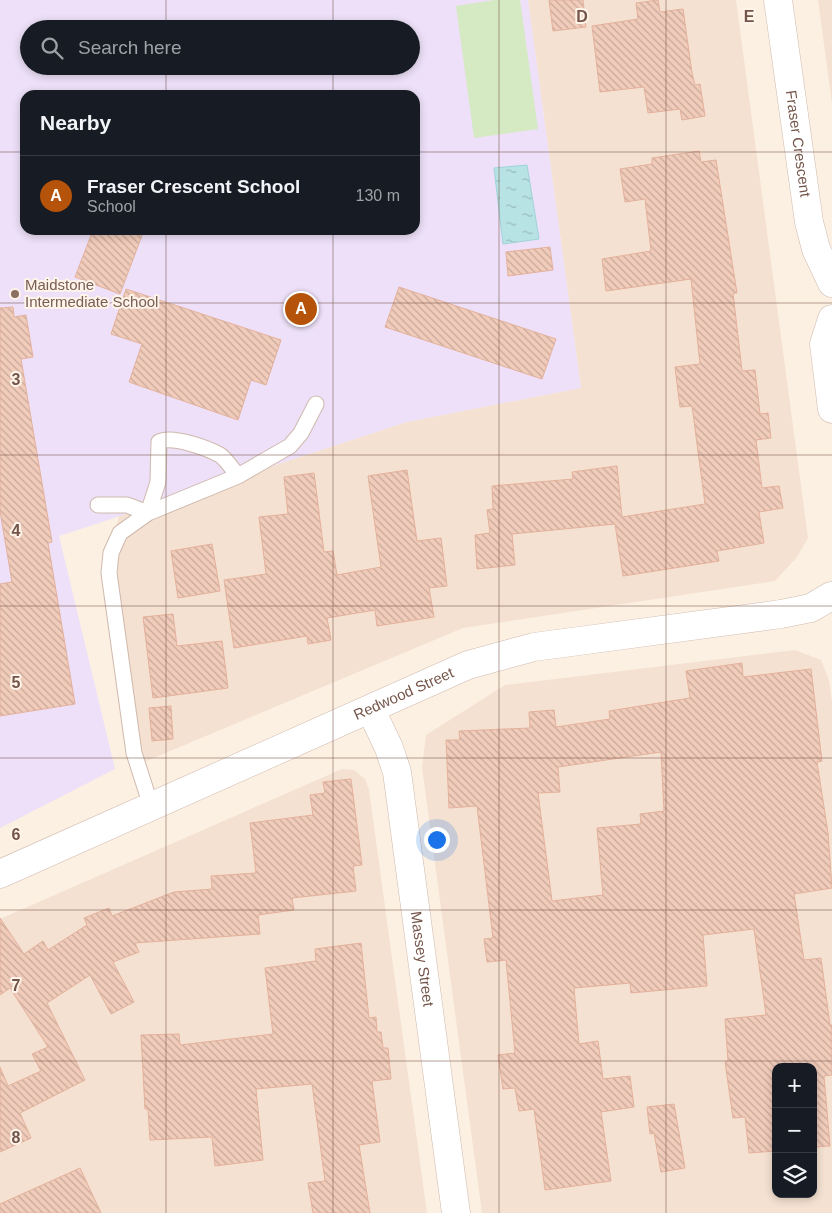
<!DOCTYPE html>
<html lang="en">
<head>
<meta charset="utf-8">
<style>
	:root { --surface:#171b24; --page:#242831; --text:#f1f3f6; --muted:#9ea1a6; --line:#363941; --accent:#b45309 }
	body { margin:0; font-family:Helvetica,sans-serif; background:var(--page); color:var(--text) }
	.controls { position:absolute; right:15px; bottom:15px; display:grid; overflow:hidden; border-radius:10px; box-shadow:0 2px 8px #0003 }
	.controls button { width:45px; height:45px; display:grid; place-items:center; padding:0; border:0; border-bottom:1px solid var(--line); background:var(--surface); color:var(--text); font:25px sans-serif }
	.you { position:absolute; left:436px; top:839px; width:18px; height:18px; margin:-12px; border:4px solid #fff; border-radius:50%; background:#1a73e8; box-shadow:0 0 0 8px #1a73e833 }
	.badge { display:grid; place-items:center; width:32px; height:32px; border-radius:50%; background:var(--accent); color:#fff; font-size:16px; font-weight:700 }
	.pin { position:absolute; translate:-50% -50%; border:2px solid #fff; box-shadow:0 1px 5px #0006 }
	.list { margin:0; padding:0; list-style:none }
	h2 { display:flex; justify-content:space-between; align-items:center; height:65px; margin:0; padding:0 20px; font-size:21px }
	h2 small { font-size:16px; font-weight:400; color:var(--muted) }
	.list li { display:grid; grid-template-columns:32px 1fr auto; gap:15px; align-items:center; box-sizing:border-box; height:80px; padding:0 20px; border-top:1px solid var(--line) }
	.list b { display:block; font-size:19px; white-space:nowrap }
	.list p { margin:0; font-size:16px; white-space:nowrap; color:var(--muted) }
	.list em { font-size:16px; font-style:normal; color:var(--muted) }
	.icon { flex:none; width:28px; height:28px; fill:none; stroke:currentColor; stroke-width:2; stroke-linecap:round; stroke-linejoin:round }
	.map { position:relative; flex:none; width:832px; height:1213px; overflow:hidden }
	.search { position:absolute; background:var(--surface); box-shadow:0 2px 8px #0003; left:20px; top:20px; width:400px; height:55px; display:flex; align-items:center; gap:12px; box-sizing:border-box; padding:0 18px; border-radius:28px; color:var(--muted); font-size:19px }
	.panel { position:absolute; background:var(--surface); box-shadow:0 2px 8px #0003; left:20px; top:90px; width:400px; height:145px; border-radius:15px }
	.map>svg:first-child { display:block }
	.residential { fill:#f4e1d1; fill-rule:evenodd }
	.education { fill:#ede0f8; fill-rule:evenodd }
	.green { fill:#d5e9c2 }
	.water { fill:url(#water-ripples); stroke:#9ed3d7 }
	.building { fill:url(#building-back-hatch); stroke:#e4b19b; fill-rule:evenodd }
	.lines { fill:none; stroke-linecap:round; stroke-linejoin:round }
	.lane-casing { stroke:#cfb9ad; stroke-width:17 }
	.street-casing { stroke:#cfb9ad; stroke-width:29 }
	.lane { stroke:#fff; stroke-width:15 }
	.street { stroke:#fff; stroke-width:28 }
	.grid { fill:none; stroke:#745549; stroke-width:1; stroke-opacity:0.55 }
	.education-dot { fill:#8d6e63; stroke:#fff4e9; stroke-width:2 }
	.labels { text-anchor:middle; stroke-width:4; stroke-linejoin:round; paint-order:stroke }
	.street-label { font-size:15px; fill:#745549; stroke:#fff4e9 }
	.education-label { font-size:15px; fill:#785e54; stroke:#fff4e9; text-anchor:start }
	.grid-label { font-size:16px; text-anchor:middle; font-weight:bold; fill:#745549; stroke:#fff4e9; stroke-width:4; stroke-linejoin:round; paint-order:stroke }
</style>
</head>
<body>
<div class="map">
<svg width="832" height="1213" viewBox="0 0 832 1213">
	<defs>
		<pattern id="water-ripples" width="26" height="14" patternUnits="userSpaceOnUse" patternTransform="scale(1.25)"><rect width="26" height="14" fill="#b8e3e5"/><path d="M2 4q2-2 4 0t4 0M15 11q2-2 4 0t4 0" fill="none" stroke="#9abbbc"/></pattern>
		<pattern id="building-back-hatch" width="6" height="6" patternUnits="userSpaceOnUse" patternTransform="scale(1.25)"><rect width="6" height="6" fill="#f1ccbb"/><path d="M-1 5l2 2M0 0l6 6M5-1l2 2" fill="none" stroke="#c8a89a"/></pattern>
	</defs>
	<rect width="100%" height="100%" fill="#fcf0e3"/>
	<path class="residential" d="M528,0h208l72,538 -11,19 -22,24 -312,47 -331,139 -23,-209 10,-42 288,-94 174,-34z
		M818,0h14v103z
		M795,650l26,10 8,20 3,22v511h-350l-60,-446 4,-32 79,-50zM776,1067h37v127h-37z
		M342,769l12,1 11,9 4,11 58,423h-427v-294z"/>
	<path class="education" d="M0,0h528l53,388 -174,34 -348,114 56,233 -115,59zM29,29h382v37h-382zM25,95h390v135h-390z"/>
	<path class="green" d="M495,0h25l18,129 -64,9 -18,-132z"/>
	<path class="water" d="M527,165l12,74 -36,5 -9,-76z"/>
	<path class="building" d="M549,0h34l3,27 -33,4z
		M658,0l2,12 23,-3 9,64 3,12 5,-1 5,32 -23,4 -2,-11 -32,4 -4,-26 -44,5 -8,-66 46,-7 -2,-16z
		M699,151l2,11 15,-2 21,133h-4l9,78 13,-1 5,44 8,-1 3,25 -15,2 6,48 17,-2 4,22 -24,4 5,31 -47,8 2,10 -96,15 -8,-52 -103,10 3,31 -38,4 -2,-34 15,-2 -3,-23 6,-1 -1,-23 81,-7 -1,-7 45,-6 5,51 83,-13 -13,-98 -12,1 -5,-40 25,-3 -9,-85 -85,12 -4,-32 49,-8 -6,-52 -20,3 -5,-33 32,-5v-6z
		M93,230h51l-24,64 -45,-17z
		M550,247l3,23 -45,6 -2,-24z
		M399,287l157,52 -14,40 -157,-52z
		M126,289l155,51 -15,45 -15,-5 -13,40 -109,-38 13,-38 -31,-10z
		M13,307l1,10 12,-2 7,42 -12,2 31,183 -4,1 27,161 -75,12v-132l12,-2 -12,-71v-203z
		M407,470l10,71 24,-3 6,48 -18,2 5,29 -57,9 -2,-16 -48,8 4,22 -23,4 -1,-8 -73,12 -10,-68 42,-6 -7,-57 29,-3 -4,-37 30,-4 10,79 9,-1 4,24 44,-8 -13,-91z
		M212,544l8,47 -42,7 -7,-47z
		M173,614l4,32 45,-5 6,47 -75,10 -10,-81z
		M742,663l1,14 68,-8 11,92 -5,1 11,71 4,55 -38,6 10,66 17,-2 9,67h2v50l-8,1 6,70 -17,1v-80h-37v84l-27,2 -4,-36 -12,1 -8,-56 3,-1 -3,-42 41,-4 -12,-86 -51,6 4,51 -76,7 -1,-10 -56,5 5,56 19,-3 5,38 27,-3 4,31 -33,5 10,69 -66,9 -11,-81 -15,2 -4,-23 -12,1 -5,-34 17,-2 -9,-93 -19,2 -3,-23 9,-1 -16,-132 -28,2 -3,-68h14l-1,-9 71,-3 -1,-16 25,-2 2,17 54,-8 -1,-8 81,-13 -4,-27zM661,752l3,59 -24,3 1,10 -44,4 6,67 -51,6 -14,-108 22,-1 -2,-25z
		M171,706l2,33 -21,2 -3,-33z
		M351,779l11,86 -9,1 3,25 -64,7 2,12 -36,5 2,19 -125,9 4,9 -26,10 21,40 -23,12 -21,-39 -43,28 38,77 -65,33 11,25 -31,14v-85l8,19 33,-15 -9,-17 16,-7 -38,-59 -10,7v-77l24,36 19,-13 5,9 39,-25 -3,-7 25,-10 3,8 62,-24 38,-3 -1,-13 45,-3 -6,-50 63,-8 -3,-20 15,-2 -2,-11z
		M361,943l8,75 7,-1 1,15h4l2,16h5l3,31 -19,2 8,61 -21,3 11,68h-57l-5,-30 17,-2 -13,-97 -56,5 7,71 -48,6 -3,-29 -62,3 -2,-31h-3l-4,-74 38,-1 1,11 93,-11 -8,-66 51,-7 -1,-12z
		M674,1104l11,64 -24,4 -7,-39 -4,1 -3,-27z
		M80,1168l21,45h-101v-9z"/>
	<g class="lines">
		<g class="lane-casing">
			<path id="lane" d="M98,505h29l21,8
				M148,513l10,-31 1,-40c13,-7 48,6 61,13 7,5 13,15 18,21
				M151,806l-17,-53 -25,-180 2,-20 9,-20 28,-20 90,-37 52,-30 11,-13 15,-29"/>
		</g>
		<g class="street-casing">
			<g id="street">
				<path id="s1" d="M778,0l31,222 7,27 16,34"/>
				<path d="M832,319l-8,25 8,65"/>
				<path id="s2" d="M371,710l18,38 8,24 59,441"/>
				<path id="s3" d="M0,874l468,-209 66,-18 247,-33 30,-6 20,-12"/>
			</g>
		</g>
		<use href="#lane" class="lane"/>
		<use href="#street" class="street"/>
	</g>
	<path class="grid" d="M166,0v29M333,0v29M499,0v1213M666,0v1213M166,66v29M333,66v29M0,152h25M415,152h417M166,230v983M333,230v983M0,303h832M0,455h832M0,606h832M0,758h832M0,910h832M0,1061h832"/>
	<circle class="education-dot" cx="15" cy="294" r="5"/>
	<g class="labels">
		<g class="street-label">
			<text dy="5" stroke="none"><textPath href="#s1" startOffset="145">Fraser Crescent</textPath></text>
			<text dy="5" stroke="none"><textPath href="#s3" startOffset="442">Redwood Street</textPath></text>
			<text dy="5" stroke="none"><textPath href="#s2" startOffset="256">Massey Street</textPath></text>
		</g>
		<g class="education-label">
			<text x="25" y="290">Maidstone<tspan x="25" dy="17">Intermediate School</tspan></text>
		</g>
	</g>
	<g class="grid-label">
		<text x="582" y="22">D</text>
		<text x="749" y="22">E</text>
		<text x="16" y="385">3</text>
		<text x="16" y="536">4</text>
		<text x="16" y="688">5</text>
		<text x="16" y="840">6</text>
		<text x="16" y="991">7</text>
		<text x="16" y="1143">8</text>
	</g>
</svg>
<div class="controls">
<button>+</button>
<button>−</button>
<button><svg class="icon" aria-label="layers" viewBox="0 0 24 24"><path d="M12 4l9 5-9 5-9-5zM3 14l9 5 9-5"/></svg></button>
</div>
<div class="you"></div>
<div class="pin badge" style="left:301px;top:309px">A</div>
<div class="search"><svg class="icon" aria-label="search" viewBox="0 0 24 24"><circle cx="10" cy="10" r="6"/><path d="M15 15l6 6"/></svg>Search here</div>
<section class="panel">
<h2>Nearby<small></small></h2>
<ul class="list">
<li><span class="badge">A</span><div><b>Fraser Crescent School</b><p>School</p></div><em>130 m</em></li>
</ul>
</section>
</div>
</body>
</html>
